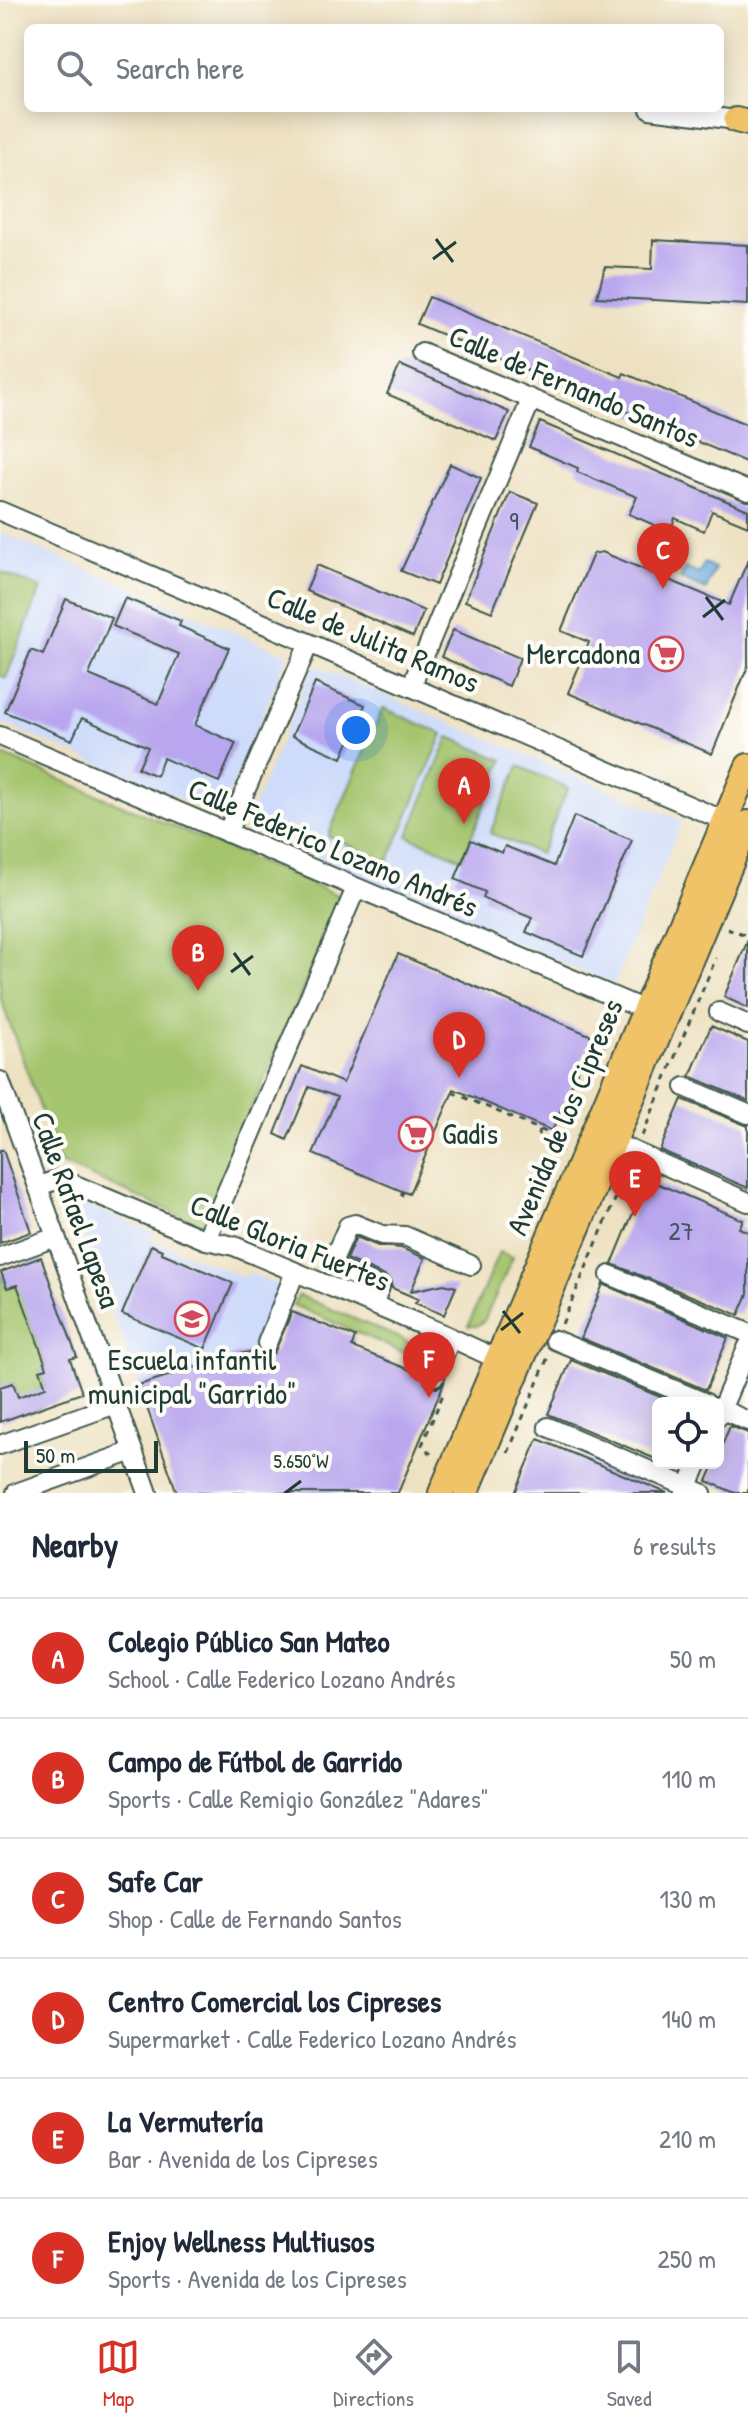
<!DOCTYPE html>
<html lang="en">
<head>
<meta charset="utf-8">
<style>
	:root { --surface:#fff; --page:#f6f6f7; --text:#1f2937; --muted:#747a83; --line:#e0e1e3; --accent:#d93025 }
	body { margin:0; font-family:"Patrick Hand",sans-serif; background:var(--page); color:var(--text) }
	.controls { position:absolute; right:24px; bottom:24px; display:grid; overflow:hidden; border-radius:12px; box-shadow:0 4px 20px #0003 }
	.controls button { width:72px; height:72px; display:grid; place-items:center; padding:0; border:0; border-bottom:2px solid var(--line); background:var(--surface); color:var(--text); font:40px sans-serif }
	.scale { position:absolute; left:24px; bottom:20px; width:134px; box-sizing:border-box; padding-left:8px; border:4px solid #1f3d34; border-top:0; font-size:22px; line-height:28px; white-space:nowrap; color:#1f3d34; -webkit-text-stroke:6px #fdfcf7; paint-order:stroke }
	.you { position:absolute; left:356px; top:730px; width:28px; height:28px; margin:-20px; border:6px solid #fff; border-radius:50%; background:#1a73e8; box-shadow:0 0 0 12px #1a73e833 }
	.badge { display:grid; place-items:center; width:52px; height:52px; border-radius:50%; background:var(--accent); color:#fff; font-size:26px; font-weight:700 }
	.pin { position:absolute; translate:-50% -66px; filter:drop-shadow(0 2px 4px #0008) }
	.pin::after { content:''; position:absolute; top:42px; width:28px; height:24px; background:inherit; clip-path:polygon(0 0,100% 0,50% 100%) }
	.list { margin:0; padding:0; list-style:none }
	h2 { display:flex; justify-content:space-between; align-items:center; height:104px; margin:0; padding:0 32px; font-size:34px }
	h2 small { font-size:26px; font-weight:400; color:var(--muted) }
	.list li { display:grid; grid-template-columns:52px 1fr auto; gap:24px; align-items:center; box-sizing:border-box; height:120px; padding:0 32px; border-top:2px solid var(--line) }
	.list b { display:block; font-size:30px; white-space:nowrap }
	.list p { margin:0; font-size:26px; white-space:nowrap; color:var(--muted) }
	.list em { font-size:26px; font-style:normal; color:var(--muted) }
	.icon { flex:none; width:44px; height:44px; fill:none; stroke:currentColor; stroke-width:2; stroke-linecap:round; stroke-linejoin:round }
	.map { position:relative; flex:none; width:748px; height:1493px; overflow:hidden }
	.search { position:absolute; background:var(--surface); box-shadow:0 4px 20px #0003; left:24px; right:24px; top:24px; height:88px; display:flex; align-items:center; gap:20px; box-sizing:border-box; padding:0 28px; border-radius:12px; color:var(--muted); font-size:30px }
	.sheet { height:824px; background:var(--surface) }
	nav { display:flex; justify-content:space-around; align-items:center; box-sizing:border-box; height:112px; border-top:2px solid var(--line); background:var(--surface); font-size:22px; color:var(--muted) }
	nav a { display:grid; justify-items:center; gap:4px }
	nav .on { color:var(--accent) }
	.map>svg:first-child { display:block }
	.built { fill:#cedbfa }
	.green { fill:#a4c46d; stroke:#628050; stroke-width:2 }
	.water { fill:#6eace1; stroke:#46748a; stroke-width:2 }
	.building { fill:#b8a6ee }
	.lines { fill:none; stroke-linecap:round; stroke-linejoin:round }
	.minor-casing { stroke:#3e5649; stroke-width:22 }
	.major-casing { stroke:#3e5649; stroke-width:28 }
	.path { stroke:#3e5649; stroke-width:3; stroke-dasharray:6 6; stroke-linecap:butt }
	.minor { stroke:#fff; stroke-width:18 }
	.major { stroke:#f1c369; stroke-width:24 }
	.ticks { fill:none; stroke:#1f3d34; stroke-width:3 }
	.labels { text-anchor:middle; stroke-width:8; stroke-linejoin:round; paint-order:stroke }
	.number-label { font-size:26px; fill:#455762 }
	.street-label { font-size:30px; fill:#1f3d34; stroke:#fdfcf7 }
	.poi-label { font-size:30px; fill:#1f3d34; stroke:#fdfcf7; text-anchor:end }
	.ticks-label { font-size:20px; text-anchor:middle; fill:#1f3d34; stroke:#fdfcf7; stroke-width:8; stroke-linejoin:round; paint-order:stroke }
</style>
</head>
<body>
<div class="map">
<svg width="748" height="1493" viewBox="0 0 748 1493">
	<rect width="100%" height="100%" fill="#fdfcf7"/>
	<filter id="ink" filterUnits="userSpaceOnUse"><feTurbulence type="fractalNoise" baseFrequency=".0125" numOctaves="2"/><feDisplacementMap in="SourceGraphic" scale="16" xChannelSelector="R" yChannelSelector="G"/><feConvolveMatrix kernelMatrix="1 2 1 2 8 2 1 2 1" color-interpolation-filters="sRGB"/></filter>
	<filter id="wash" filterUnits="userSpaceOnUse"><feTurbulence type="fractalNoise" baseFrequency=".006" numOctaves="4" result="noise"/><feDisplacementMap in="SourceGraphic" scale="32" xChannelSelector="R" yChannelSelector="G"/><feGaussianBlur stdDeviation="1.8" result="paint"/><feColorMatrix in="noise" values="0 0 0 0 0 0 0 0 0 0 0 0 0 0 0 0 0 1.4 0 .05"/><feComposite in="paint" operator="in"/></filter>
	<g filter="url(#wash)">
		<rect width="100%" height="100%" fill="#eee1c1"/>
		<path class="built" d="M0,532l288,123 -68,161 -220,-94z
			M313,665l369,156 -68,164 -369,-158z
			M76,1200l78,33 -2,7 94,38 3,-6 33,15 -26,63 -117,35 -67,-182z"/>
		<path class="green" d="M0,572l41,16 -35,90 -6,-3z
			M383,708l60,26 -55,128 -60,-26z
			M449,737l54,23 -41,99 -54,-23z
			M0,754l342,143 -140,328 -142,-62 -60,-166z
			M519,766l49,22 -28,66 -50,-21z
			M603,1027l5,8 -13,29 -6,-3z
			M499,1252l14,5 -29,64 -8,5h-8z
			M0,1272l7,16 11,-4 29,84 -7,3 6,16 -10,4 5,17 -17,6 -11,-31 -13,4z
			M298,1295l111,47 -5,11 -111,-48z"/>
		<path class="water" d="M704,563l11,5 -9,22 -26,-11 5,-11 14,6z"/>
		<g id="blocks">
			<path class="building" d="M653,240l95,5v60l-151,-8 8,-30 47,2z
				M429,297l193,80 2,-4 124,52v38l-331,-139z
				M400,365l109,47 -13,29 -109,-47z
				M540,422l208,88v16l-36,-15 -8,20 -29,-13 -5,14 -41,-18 8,-17 -60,-25 1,-4 -49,-21z
				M450,464l31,14 -45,107 -35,-14z
				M510,492l28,11 -46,109 -27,-11z
				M602,552l127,53 19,-45v106l-36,88 -144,-61 21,-51 -28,-11 32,-77z
				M317,565l107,46 -11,26 -107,-46z
				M125,598l56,23 -2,5 50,22 -34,77 41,18 -17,39 -56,-24 -7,18 -18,-8 10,-21 -66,-29 -10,22 -67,-28 26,-62 12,5 23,-56 46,19 -23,57 69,29 21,-50 -66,-28z
				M453,630l67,28 -11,28 -68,-29z
				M315,683l50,22 -23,53 -50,-22z
				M574,816l58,24 -49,116 -57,-24 6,-14 -49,-20 2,-6 -30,-13 16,-39 31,13 3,-7 49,20z
				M748,940v68l-24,-11z
				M398,954l194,82 -40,95 -98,-42 -45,105 -96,-40 24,-57 -28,-10 -22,53 -12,-6 27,-68 41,17z
				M711,1026l37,16v59l-58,-25z
				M682,1099l66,27v62l-88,-38z
				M0,1150h3l28,82 -31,11z
				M647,1179l96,41 -4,8 9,4v62l-9,21 -127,-51z
				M356,1237l22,9 23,2 24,10 -14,33 33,-7 12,3 -12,28 -29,-12 3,-4 -26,-11 -2,-8 -5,-4 -39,-17z
				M151,1245l11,5v3l71,30 -28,66 -83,-35z
				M41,1257l36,100 -7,2 12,34 -82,29v-35l13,-4 5,14 28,-10 -6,-17 7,-2 -30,-83 -10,3 -6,-16z
				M603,1284l125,54 -22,52 -125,-52z
				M292,1312l63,25 -3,10 71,28 2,8 5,4 7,1 7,-5 -46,110h-221l-38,-108 96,-30 23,-5 5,4 11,-1z
				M571,1360l104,43h-17v57l-110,-46z
				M730,1426l18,7v60h-13l-28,-12 8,-18h3v-8z
				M538,1439l129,54h-152z"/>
		</g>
	</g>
	<g filter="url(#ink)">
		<use href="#blocks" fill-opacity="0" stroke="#3e5649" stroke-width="2"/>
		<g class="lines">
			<g class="minor-casing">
				<path id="minor" d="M650,109l86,11
					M422,353l326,138
					M0,511l725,310 9,9
					M411,687l120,-287
					M0,736l645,274
					M227,833l82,-190
					M719,1012l29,13
					M0,1081l148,412
					M685,1087l63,27
					M601,1141l14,2 133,59
					M38,1186l19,-6 11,2 138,58 28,6 209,88 54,25 8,7
					M206,1240l150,-352
					M0,1257l56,-20
					M610,1275l138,58
					M373,1305l7,-18 -44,-19 -3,-8 15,-34 7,-2 27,11 23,1 66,29
					M555,1340l151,63
					M267,1343l28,-71
					M435,1376l16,-38
					M718,1408l30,13
					M718,1417l30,-71
					M548,1427l154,66
					M0,1445l116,-41
					M16,1493l117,-42
					M685,1493l13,-30"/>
			</g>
			<g class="major-casing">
				<path id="major" d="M736,120l12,3
					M441,1493l307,-727
					M466,1493l282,-670"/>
			</g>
			<path class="path" d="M727,928l21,8
				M452,1092l115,49
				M540,1130l-4,9 27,11
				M642,1136l74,-178
				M401,1196l2,-4
				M562,1324l66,-155
				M508,1453l40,-96
				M431,1454l-9,-9 22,-53"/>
			<use href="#minor" class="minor"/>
			<use href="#major" class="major"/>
		</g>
	</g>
	<path class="ticks" d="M436,239l17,23M433,259l23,-17M706,597l17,23M703,617l22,-17M234,953l16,22M231,972l22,-16M503,1311l17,22M501,1330l22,-17M285,1493l16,-12"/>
	<defs>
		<g id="supermarket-ring" transform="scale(1.8)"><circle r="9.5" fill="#fdfcf7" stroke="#d1495b" stroke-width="1.5"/><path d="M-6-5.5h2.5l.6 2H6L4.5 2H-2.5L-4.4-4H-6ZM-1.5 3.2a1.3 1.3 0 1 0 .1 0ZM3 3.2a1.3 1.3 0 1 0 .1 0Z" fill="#d1495b"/></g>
		<g id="school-ring" transform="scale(1.8)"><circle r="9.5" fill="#fdfcf7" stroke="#d1495b" stroke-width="1.5"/><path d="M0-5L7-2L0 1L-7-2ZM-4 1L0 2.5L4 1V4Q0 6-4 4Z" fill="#d1495b"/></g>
	</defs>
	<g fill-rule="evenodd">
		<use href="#supermarket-ring" x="666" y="654"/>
		<use href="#supermarket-ring" x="416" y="1134"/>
		<use href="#school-ring" x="192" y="1319"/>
	</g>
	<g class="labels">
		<g class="number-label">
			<text x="514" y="530">9</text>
			<text x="681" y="1240">27</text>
		</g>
		<g class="street-label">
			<text transform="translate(574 387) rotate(23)" y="10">Calle de Fernando Santos</text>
			<text transform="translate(373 640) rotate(23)" y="10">Calle de Julita Ramos</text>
			<text transform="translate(333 848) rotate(23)" y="10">Calle Federico Lozano Andrés</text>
			<text transform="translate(565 1117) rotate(-67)" y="10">Avenida de los Cipreses</text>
			<text transform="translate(76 1210) rotate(70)" y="10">Calle Rafael Lapesa</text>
			<text transform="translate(290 1243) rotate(22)" y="10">Calle Gloria Fuertes</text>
		</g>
		<g class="poi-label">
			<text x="640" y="664">Mercadona</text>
			<text x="442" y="1144" text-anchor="start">Gadis</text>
			<text x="192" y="1370" text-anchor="middle">Escuela infantil<tspan x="192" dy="34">municipal "Garrido"</tspan></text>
		</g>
	</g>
	<g class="ticks-label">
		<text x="301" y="1468">5.650°W</text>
	</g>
</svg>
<div class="controls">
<button><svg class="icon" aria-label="locate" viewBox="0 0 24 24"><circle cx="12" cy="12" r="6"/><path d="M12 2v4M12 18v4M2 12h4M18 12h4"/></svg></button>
</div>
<div class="scale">50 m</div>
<div class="you"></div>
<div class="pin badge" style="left:464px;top:824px">A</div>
<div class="pin badge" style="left:198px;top:991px">B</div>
<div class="pin badge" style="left:663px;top:589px">C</div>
<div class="pin badge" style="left:459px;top:1078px">D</div>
<div class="pin badge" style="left:635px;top:1217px">E</div>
<div class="pin badge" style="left:429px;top:1398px">F</div>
<div class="search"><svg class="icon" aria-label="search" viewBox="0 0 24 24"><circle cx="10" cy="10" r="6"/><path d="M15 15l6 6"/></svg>Search here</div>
</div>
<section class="sheet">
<h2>Nearby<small>6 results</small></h2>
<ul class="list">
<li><span class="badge">A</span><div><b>Colegio Público San Mateo</b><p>School · Calle Federico Lozano Andrés</p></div><em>50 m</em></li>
<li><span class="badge">B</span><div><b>Campo de Fútbol de Garrido</b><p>Sports · Calle Remigio González &quot;Adares&quot;</p></div><em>110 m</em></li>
<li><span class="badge">C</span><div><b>Safe Car</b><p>Shop · Calle de Fernando Santos</p></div><em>130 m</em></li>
<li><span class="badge">D</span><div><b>Centro Comercial los Cipreses</b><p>Supermarket · Calle Federico Lozano Andrés</p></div><em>140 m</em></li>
<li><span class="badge">E</span><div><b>La Vermutería</b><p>Bar · Avenida de los Cipreses</p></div><em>210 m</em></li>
<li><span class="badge">F</span><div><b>Enjoy Wellness Multiusos</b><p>Sports · Avenida de los Cipreses</p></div><em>250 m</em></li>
</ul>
</section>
<nav>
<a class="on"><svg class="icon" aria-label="map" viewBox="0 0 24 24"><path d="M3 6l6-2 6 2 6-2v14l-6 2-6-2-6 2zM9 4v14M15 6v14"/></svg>Map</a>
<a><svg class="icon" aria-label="directions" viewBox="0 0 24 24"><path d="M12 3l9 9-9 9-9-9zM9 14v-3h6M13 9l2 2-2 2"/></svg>Directions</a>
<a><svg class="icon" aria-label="saved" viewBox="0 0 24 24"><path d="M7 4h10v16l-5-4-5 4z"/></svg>Saved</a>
</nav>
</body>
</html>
